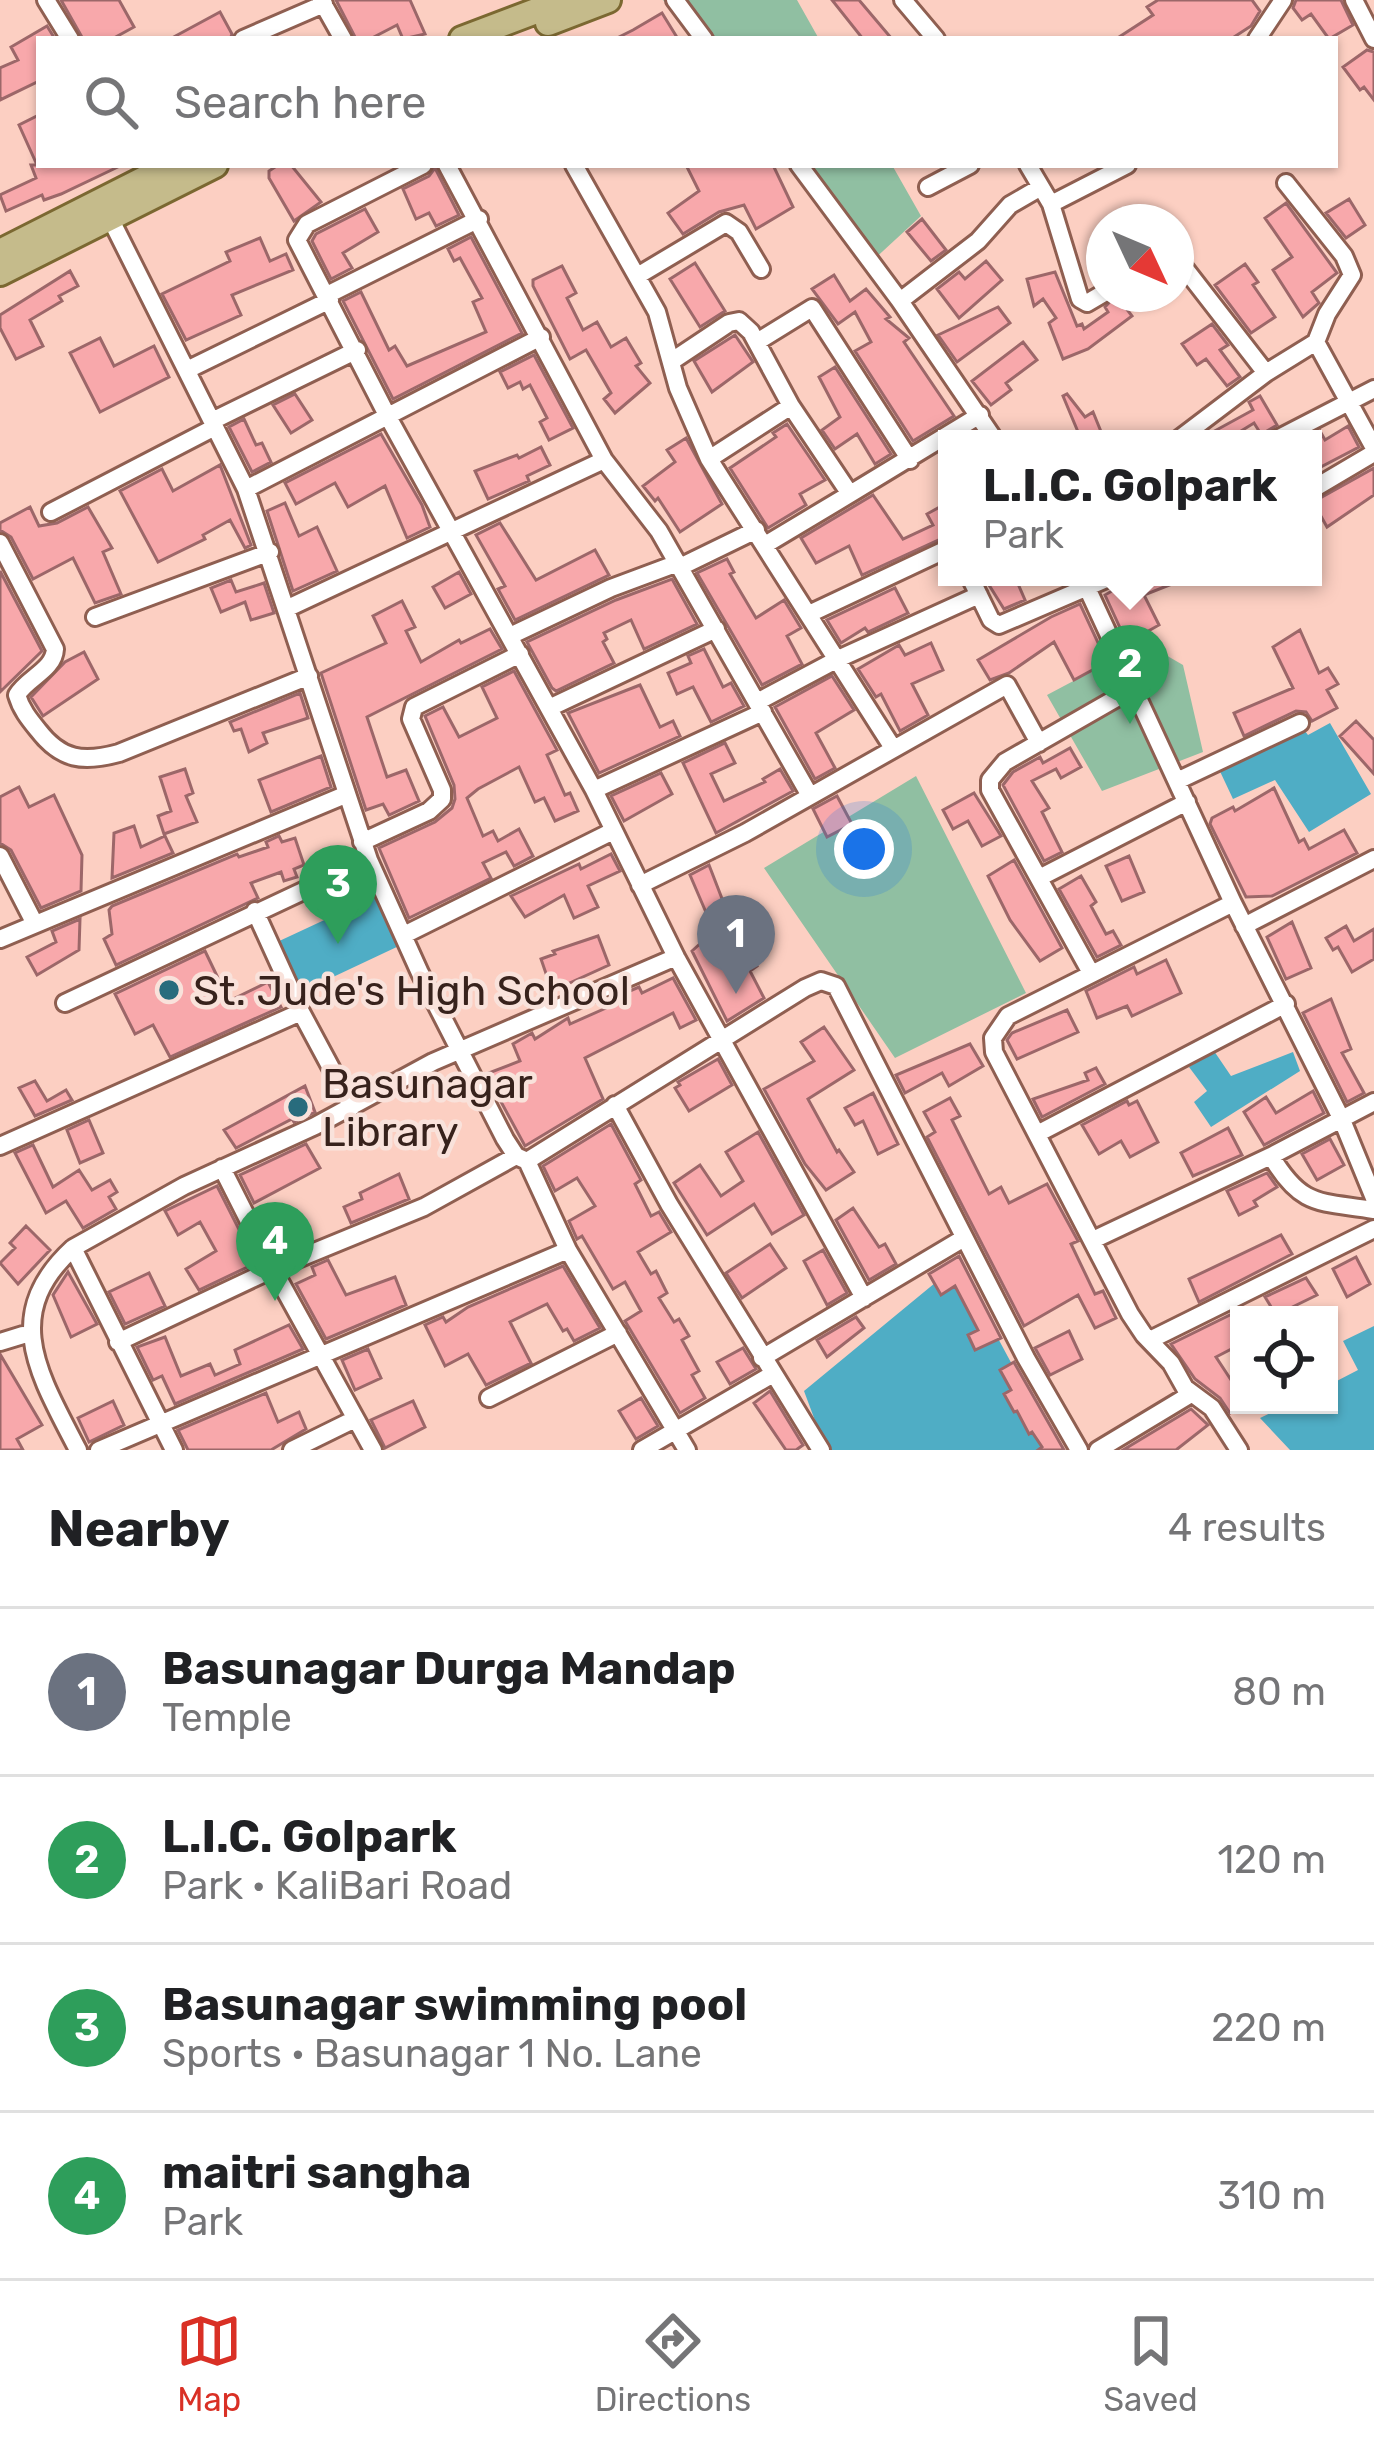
<!DOCTYPE html>
<html lang="en">
<head>
<meta charset="utf-8">
<style>
	:root { --surface:#fff; --page:#f6f6f6; --text:#202124; --muted:#757577; --line:#e0e0e0; --accent:#d93025 }
	body { margin:0; font-family:Rubik,sans-serif; background:var(--page); color:var(--text) }
	.controls { position:absolute; right:36px; bottom:36px; display:grid; overflow:hidden; border-radius:0px; box-shadow:0 3px 9px #0004 }
	.controls button { width:108px; height:108px; display:grid; place-items:center; padding:0; border:0; border-bottom:3px solid var(--line); background:var(--surface); color:var(--text); font:60px sans-serif }
	.compass { position:absolute; left:1086px; top:204px; width:108px; height:108px; border-radius:50%; background:var(--surface); box-shadow:0 3px 9px #0004; rotate:134deg }
	.you { position:absolute; left:864px; top:849px; width:42px; height:42px; margin:-30px; border:9px solid #fff; border-radius:50%; background:#1a73e8; box-shadow:0 0 0 18px #1a73e833 }
	.badge { display:grid; place-items:center; width:78px; height:78px; border-radius:50%; background:var(--accent); color:#fff; font-size:39px; font-weight:700 }
	.pin { position:absolute; translate:-50% -99px; filter:drop-shadow(0 3px 6px #0008) }
	.pin::after { content:''; position:absolute; top:63px; width:42px; height:36px; background:inherit; clip-path:polygon(0 0,100% 0,50% 100%) }
	.popup { position:absolute; left:938px; top:430px; width:384px; height:156px; box-sizing:border-box; display:grid; place-content:center; border-radius:0px; background:var(--surface); filter:drop-shadow(0 3px 9px #0005); font-size:39px; white-space:nowrap; color:var(--muted) }
	.popup b { font-size:45px; color:var(--text) }
	.popup::after { content:''; position:absolute; left:50%; top:100%; margin-left:-24px; border:24px solid transparent; border-top-color:var(--surface) }
	.list { margin:0; padding:0; list-style:none }
	h2 { display:flex; justify-content:space-between; align-items:center; height:156px; margin:0; padding:0 48px; font-size:51px }
	h2 small { font-size:39px; font-weight:400; color:var(--muted) }
	.list li { display:grid; grid-template-columns:78px 1fr auto; gap:36px; align-items:center; box-sizing:border-box; height:168px; padding:0 48px; border-top:3px solid var(--line) }
	.list b { display:block; font-size:45px; white-space:nowrap }
	.list p { margin:0; font-size:39px; white-space:nowrap; color:var(--muted) }
	.list em { font-size:39px; font-style:normal; color:var(--muted) }
	.icon { flex:none; width:66px; height:66px; fill:none; stroke:currentColor; stroke-width:2; stroke-linecap:round; stroke-linejoin:round }
	.map { position:relative; flex:none; width:1374px; height:1450px; overflow:hidden }
	.search { position:absolute; background:var(--surface); box-shadow:0 3px 9px #0004; left:36px; right:36px; top:36px; height:132px; display:flex; align-items:center; gap:30px; box-sizing:border-box; padding:0 42px; border-radius:0px; color:var(--muted); font-size:45px }
	.sheet { height:828px; background:var(--surface) }
	nav { display:flex; justify-content:space-around; align-items:center; box-sizing:border-box; height:168px; border-top:3px solid var(--line); background:var(--surface); font-size:33px; color:var(--muted) }
	nav a { display:grid; justify-items:center; gap:6px }
	nav .on { color:var(--accent) }
	.map>svg:first-child { display:block }
	.green { fill:#90bfa2 }
	.water { fill:#4fadc5 }
	.building { fill:#f8a8ab; stroke:#9c6769; stroke-width:3 }
	.lines { fill:none; stroke-linecap:round; stroke-linejoin:round }
	.minor-casing { stroke:#8f5f51; stroke-width:22 }
	.primary-casing { stroke:#7b6831; stroke-width:30 }
	.minor { stroke:#fff; stroke-width:16 }
	.primary { stroke:#c5bb8b; stroke-width:24 }
	.poi-dot { fill:#286c7d; stroke:#f9e2db; stroke-width:4.5 }
	.labels { text-anchor:middle; stroke-width:9; stroke-linejoin:round; paint-order:stroke }
	.poi-label { font-size:42px; fill:#37221c; stroke:#f9e2db; text-anchor:start }
</style>
</head>
<body>
<div class="map">
<svg width="1374" height="1450" viewBox="0 0 1374 1450">
	<rect width="100%" height="100%" fill="#fccfc2"/>
	<path class="green" d="M663,0h134l22,39h-125z
		M793,165h99l29,51 -51,47z
		M1145,643l38,22 20,87 -101,39 -55,-96z
		M916,776l110,217 -131,65 -131,-190z"/>
	<path class="water" d="M1330,723l41,71 -62,38 -34,-52 -42,19 -16,-34 84,-39 7,9z
		M378,895l23,50 -102,48 -24,-50z
		M1214,1051l17,25 62,-24 7,19 -89,56 -17,-25 13,-11 -18,-24z
		M958,1264l100,186h-232l-22,-59z
		M1374,1326v124h-84l-30,-32 27,-13h42v-20l29,-15 -15,-29z"/>
	<path class="building" d="M61,0h58l15,27 -22,12h-29z
		M336,0h74l15,34 -22,5 -6,-14 -27,14h-14z
		M832,0h27l33,39h-29z
		M1158,0h94l8,11 -9,15 -20,13h-115l37,-24 -6,-8z
		M1296,0h45l12,25 -24,14 -18,-25 -9,6 -9,-12z
		M220,12l12,22 -2,5h-60z
		M662,13l16,26h-63l18,-9z
		M47,26l8,13h-16v42l-39,19v-32l18,-8 -7,-13z
		M1367,50l7,2v48l-10,-13 -4,3 -17,-23z
		M39,115v50h83l-61,29 -17,6 -2,-5 -36,16 -6,-16 36,-17 -5,-13h6l-18,-40z
		M278,165h13l30,37 -27,19 -25,-43v-7z
		M686,165h87l20,42 -37,22 -12,-24 -25,7 -36,22 -15,-21 31,-22z
		M435,168l24,47 -23,11 -7,-13 -13,6 -13,-30 26,-13z
		M1349,199l16,26 -19,13 -20,-25z
		M1286,203l51,70 -25,19 7,11 -16,14 -30,-47 19,-13 -27,-39z
		M365,209l13,23 -35,21 9,15 -21,11 -19,-38 4,-7z
		M922,219l24,31 -15,11 -24,-29z
		M471,237l51,96 -129,66 -50,-98 18,-9 28,58 6,-4 12,20 79,-34 -13,-30 9,-4 -22,-40 -6,3 -6,-12z
		M260,238l10,23 16,-7 7,16 -61,25 9,20 -55,25 -24,-46 68,-33 -4,-9z
		M986,261l16,19 -43,38 -22,-29 22,-17 6,7z
		M695,263l30,48 -25,16 -30,-48z
		M1245,264l13,18 -5,3 22,32 -24,16 -36,-48z
		M562,266l14,27 -9,5 16,32 14,-8 14,25 15,-9 15,25 -5,3 14,17 -35,30 -11,-14 7,-6 -25,-43 -16,9 -37,-73v-6z
		M70,271l8,15 -19,10 3,5 -32,19 13,26 -27,13 -16,-31v-13z
		M1055,272l22,54 5,-2 2,5 24,-17 -3,-5 11,-12 16,21 -44,33 -25,10 -14,-36 7,-5 -13,-19 -9,7 -7,-27z
		M834,275l16,26 16,-12 24,28 -4,2 23,19 -5,4 50,74 -41,25 -58,-90 16,-9 -16,-30 -17,12 -26,-35z
		M998,307l12,16 -53,39 -19,-27z
		M1212,324l16,21 -8,5 20,27 -13,9 -21,-27 -9,6 -15,-21z
		M735,335l18,27 -41,30 -18,-31z
		M100,338l14,28 40,-20 15,31 -69,35 -30,-59z
		M1023,342l14,18 -31,23 5,7 -20,15 -19,-24z
		M534,355l39,73 -24,12 -9,-18 7,-4 -17,-33 -7,4 -3,-7 -12,6 -8,-16z
		M835,367l56,87 -16,10 -18,-30 -22,15 -13,-19 18,-13 -21,-40z
		M295,394l17,26 -21,13 -18,-28z
		M1067,394l18,23 8,-5 11,27h-23l-18,-43z
		M1260,396l17,29 -10,6 -3,8 -10,-16 -26,16h-28l53,-29 -4,-8z
		M244,419l12,26 6,-2 9,19 -19,10 -23,-45z
		M787,424l38,56 -25,14 6,11 -38,23 -38,-60 46,-31 -3,-4z
		M1348,426l11,21 -46,24v-32h-8l15,-8 5,9z
		M381,434l41,71 8,22 -23,11 -22,-52 -37,21 -13,-24 -39,21 -11,-21z
		M686,438l36,66 -42,28 -22,-34 -3,3 -12,-15 32,-24 -8,-12z
		M541,447l9,18 -23,11 2,5 -41,18 -13,-28 42,-16 2,3z
		M220,465l31,80 -6,3 -15,-28 -27,15 2,4 -47,23 -38,-71 42,-22 11,22z
		M1374,468v27l-47,32 -14,-25z
		M873,495l30,44 30,-14 -6,-11 20,-11v33l-85,39 -13,-29 -33,17 -15,-25z
		M285,503l14,33 18,-9 20,44 -44,20 -26,-80z
		M30,507l9,19 18,-3 31,-16 24,41 -9,4 18,42 -26,9 -22,-45 -40,21 -22,-42 -11,-7v-7z
		M500,523l36,57 59,-30 14,25 -94,45 -17,-31 7,-3 -29,-51z
		M727,559l7,13 -4,2 26,44 28,-18 17,28 -14,8 15,28 -40,21 -65,-112z
		M0,571l42,80 -42,41z
		M459,572l12,22 -26,14 -12,-21z
		M984,577h31l10,23 -21,9z
		M1136,577l51,1 -43,17 15,30 -32,18 -22,-48z
		M672,579l25,45 -53,25 -13,-29 -27,13 3,6 -4,3 11,21 -58,28 -4,-3 -25,-46 89,-42z
		M231,580l5,12 28,-9 10,30 -23,7 -6,-18 -24,10 -10,-24z
		M895,588l13,25 -40,19 -3,-4 -24,15 -14,-23z
		M402,601l13,26 -9,4 15,31 38,-22 2,3 29,-14 12,20 -135,68 20,60 19,-7 13,31 -30,14 -6,-11 -17,6 -45,-137 65,-30 -13,-27z
		M1080,604l27,58 -33,18 -20,-38 -45,31 -19,7 -12,-20 73,-43z
		M1300,630l19,43 9,-5 10,16 -11,6 10,18 -25,13 -6,-9 -10,-1 -52,25 -10,-23 59,-25 -20,-41z
		M931,643l12,27 -31,14 16,31 -28,16 -19,-37 -5,3 -18,-28 41,-24 6,10z
		M704,649l19,38 8,-4 13,23 -33,16 -18,-35 -16,7 -9,-21 23,-10 -3,-7z
		M84,652l14,27 -55,37 -12,-19 34,-35z
		M514,671l43,79 -10,5 18,40 5,-2 8,18 -23,10 -11,-23 -9,4 -16,-35 -41,22 -11,9 16,38 10,-5 5,10 21,-12 14,27 -19,10 -8,-14 -23,11 8,15 -82,40 -30,-70 56,-26 17,-14 3,-9 -1,-14 -29,-69 18,-9 16,30 38,-19 -15,-31z
		M832,676l22,34 -38,23 19,35 -20,11 -40,-72z
		M640,685l20,42 13,-6 7,15 -81,37 -31,-60z
		M300,693l8,25 -45,15 4,10 -18,9 -8,-23 -7,2 -4,-9z
		M1356,721l18,19v34l-34,-38z
		M725,743l10,20 -24,11 13,27 41,-19 -2,-3 17,-10 13,22 -77,42 -33,-70z
		M1070,748l11,19 -20,11 -5,-9 -24,12 17,27 -7,4 20,40 -18,9 -41,-76 10,-13 27,-15 3,6z
		M321,756l10,31 -60,25 -12,-32z
		M185,769l8,24 -7,3 11,26 -33,12 -6,-18 13,-5 -11,-34z
		M661,773l11,21 -48,27 -13,-25z
		M19,787l10,20 25,-12 28,60 -1,36 -40,17 -30,-58 -11,-7v-46z
		M1274,788l25,54 5,-3 5,10 35,-19 13,23 -85,43 -26,1 -36,-73 2,-6 21,-11 2,4z
		M974,793l27,43 -19,10 -14,-25 -15,8 -10,-19z
		M837,796l15,28 -25,13 -14,-28z
		M134,826l7,21 24,-11 8,17 -61,25 2,-45z
		M279,836l3,6 13,-4 9,27 -10,4 3,8 -13,4 -3,-9 -30,11 7,15 -142,67 -12,-26 8,-5 -3,-24 3,-4 125,-52 2,3 29,-10 -2,-5z
		M611,854l9,17 -32,15 10,21 -24,11 -10,-23 -39,22 -14,-21 68,-32 2,5z
		M1129,856l15,36 -22,9 -16,-35z
		M1014,860l48,88 -22,13 -30,-41 -22,-44z
		M709,865l24,62 24,39 -7,5 14,27 -37,23 -35,-70 22,-20 -24,-56z
		M1081,876l15,26 -5,4 15,28 7,-3 8,14 -24,12 -38,-68z
		M80,919l-1,31 -42,25 -10,-18 29,-15 -4,-11z
		M1292,922l19,46 -25,11 -19,-42z
		M1346,926l8,15 20,-12v30l-22,13 -14,-25 -5,3 -7,-12z
		M598,936l11,29 -57,26 -11,-32 14,-5 -2,-3z
		M205,951l24,50 39,-19 13,25 -111,50 -17,-32 -18,9 -20,-40z
		M1166,960l15,33 -49,23 -5,-10 -30,12 -11,-27 48,-24 3,7z
		M673,978l23,42 -16,8 -7,-15 -88,45 18,41 -78,47 -39,-72 34,-13 -7,-17 19,-11 3,6 33,-21 2,6 36,-16 -2,-6 35,-15 3,6z
		M1331,999l20,50 -9,4 22,40 -17,9 -44,-89z
		M1067,1010l11,22 -61,27 -10,-19 5,-7z
		M824,1027l30,43 -46,29 29,53 2,-2 15,22 -28,18 -21,-26 -41,-75 50,-28 -13,-19z
		M970,1044l13,22 -34,20 -7,-13 -37,20 -9,-18z
		M718,1059l14,26 -43,26 -14,-23 5,-3 -2,-3z
		M1096,1068l9,16 -63,33 -9,-18 55,-19 -3,-7z
		M35,1081l12,20 19,-11 6,10 -37,16 -16,-28z
		M305,1086l10,26 -21,10 -2,-3 -56,29 -12,-18z
		M1313,1091l11,22 -60,32 -20,-33 22,-15 10,16z
		M873,1093l25,51 -20,10 -15,-33 -8,4 -10,-17z
		M950,1098l10,18 -8,4 37,74 12,-7 8,16 38,-19 31,57 -7,3 24,50 8,-3 13,27 -21,10 -17,-33 -54,31 -97,-189 8,-5 -11,-20z
		M1127,1101l2,4 8,-4 21,41 -28,15 -9,-16 -22,13 -17,-29z
		M89,1120l14,33 -23,10 -13,-33z
		M611,1124l30,56 -6,4 16,32 8,-4 12,20 -33,20 13,22 5,-3 11,22 -8,5 15,24 5,-3 10,17 -7,4 17,31 -7,4 13,23 -25,15 -55,-92 16,-10 -16,-29 -12,7 -31,-53 -5,3 -8,-18 26,-15 -18,-28 -22,13 -12,-25z
		M1228,1128l14,27 -49,21 -12,-23z
		M758,1132l46,83 -32,19 -18,-30 -47,31 -33,-52 26,-18 21,31 22,-15 -17,-29z
		M1330,1139l14,26 -27,15 -15,-26z
		M306,1144l14,24 -66,35 -14,-28z
		M33,1145l20,42 26,-17 13,20 18,-10 7,12 -8,5 7,12 -33,19 -17,-27 -20,12 -31,-60z
		M1267,1173l10,14 -23,14 3,5 -18,9 -12,-24z
		M399,1174l10,25 -58,24 -7,-16 18,-8 -2,-6z
		M217,1186l39,77 -57,27 -13,-21 30,-18 -16,-29 -22,13 -13,-24z
		M853,1208l26,39 6,-3 11,20 -27,16 -33,-60z
		M26,1226l24,24 -32,34 -18,-21 15,-15 -5,-5z
		M1281,1235l11,19 -93,48 -10,-23z
		M770,1244l16,24 -44,30 -16,-25z
		M823,1250l24,43 -20,12 -23,-44z
		M959,1256l42,82 -26,12 -7,-15 10,-5 -23,-44 -14,9 -12,-21z
		M1356,1257l14,27 -23,13 -14,-28z
		M328,1260l18,35 49,-18 11,28 -80,34 -30,-55 19,-9 -3,-8z
		M563,1266l37,62 -26,13 -7,-12 -4,2 -16,-27 -37,18 21,41 -45,22 -18,-31 -23,12 -20,-41 18,-8 3,5 22,-15z
		M68,1272l29,52 -26,13 -18,-42z
		M149,1273l16,33 -40,18 -16,-32z
		M1306,1278l11,17 -41,20 -11,-18z
		M1234,1313l5,10v22l-23,12 17,26 6,-4v27l-9,7 -10,-15 -25,-19 -24,-35z
		M856,1317l8,11 -37,29 -10,-17z
		M289,1325l14,24 -128,55 -13,-28 -9,4 -16,-33 28,-10 16,39 29,-12 5,11 25,-11 -5,-14z
		M1069,1331l13,28 -32,16 -15,-27z
		M743,1348l13,21 -26,15 -13,-22z
		M368,1349l13,29 -26,12 -13,-30z
		M0,1354l42,71 -25,14 6,11h-23z
		M1014,1362l1,2 49,86h-26l4,-3 -10,-15 -3,2 -12,-23 -3,1 -10,-18 7,-4 -11,-20z
		M770,1391l33,54 -7,5h-10l-32,-47z
		M266,1393l12,29 21,-10 7,17 -35,21h-83l-10,-20z
		M641,1398l17,28 -22,13 -17,-28z
		M113,1401l11,24 -35,17 -11,-24z
		M413,1401l12,26 -40,21 -14,-28z
		M1191,1409l17,16 -32,25h-53z"/>
	<g class="lines">
		<g class="minor-casing">
			<path id="minor" d="M46,0l24,39
				M321,0l22,39
				M675,0l29,39
				M903,0l33,39
				M1354,0l20,39
				M243,39l81,-35
				M1257,39l26,-39
				M423,165l-116,59 -10,16 90,175 207,375 82,167 188,341
				M447,165l157,295 55,71 150,263
				M574,165l83,147 21,76 31,71 184,289
				M799,165l101,136 94,138
				M1028,165l23,39 29,95 7,4 17,-10
				M1286,183l58,73 8,19 -25,39 -11,28 58,106
				M928,187l42,-22
				M1051,204l76,-39
				M107,212l139,277 123,371 51,113 85,166 11,17 11,5 41,89 119,200
				M1176,257l90,116
				M639,275l87,-52 13,9 22,37
				M327,295l152,-76
				M900,301l78,-60 32,-36 31,-18
				M757,342l55,-34 98,152
				M672,361l57,-38 10,-2 12,11 40,74
				M187,370l143,-70
				M212,421l145,-71
				M1179,439l87,-66 50,-31
				M1277,439l97,-50
				M709,459l82,-53 59,88 130,-79
				M246,489l295,-152
				M1313,489l61,-36
				M51,512l164,-85
				M0,543l55,106c-1,21 -28,29 -38,46 4,14 12,24 21,35 23,30 45,33 81,23l190,-77
				M765,545l85,-51
				M680,567l76,-37
				M970,577l21,43 8,5 112,-48
				M1082,577l151,326 109,217 32,78
				M288,608l316,-148
				M809,614l138,-65
				M95,617l175,-65
				M512,635l99,-47 67,-25
				M757,702l81,-43 141,-64
				M549,708l167,-79
				M1177,781l123,-58
				M594,790l169,-78
				M362,842l67,-31 13,-12v-9l-31,-71 3,-12 106,-53
				M0,856l35,68
				M1039,878l148,-76
				M640,885l105,-52 262,-148 32,58
				M1233,903l-225,113 -15,22 1,14 136,262 14,21 27,28 14,25 27,20 27,42
				M255,911l46,101 51,95
				M1244,926l130,-67
				M404,935l209,-104
				M0,939l345,-144
				M1091,973l-101,-183v-10l15,-18 129,-74
				M65,1003l304,-143
				M615,1105l54,99 152,246
				M1039,1133l247,-129
				M0,1146l301,-134
				M1271,1156c31,52 48,45 103,54
				M527,1161l278,-173 16,-7 15,5 190,372 53,92
				M222,1168l51,101 151,-62 92,-51
				M1093,1240l178,-84 103,-54
				M73,1248c-73,67 -34,126 5,202
				M1150,1340l224,-111
				M0,1342l23,-7
				M118,1342l155,-73 100,181
				M762,1358l202,-120
				M489,1398l129,-65
				M99,1450l469,-200
				M174,1450l-101,-202 111,-62 131,-60 118,-64 243,-105
				M292,1450l63,-31
				M642,1450l131,-76
				M1098,1450l93,-56"/>
		</g>
		<g class="primary-casing">
			<path id="primary" d="M548,23l60,-23
				M462,39l103,-39
				M0,252l172,-87
				M0,273l215,-108"/>
		</g>
		<use href="#minor" class="minor"/>
		<use href="#primary" class="primary"/>
	</g>
	<g class="poi-dot">
		<circle cx="169" cy="990" r="12"/>
		<circle cx="298" cy="1107" r="12"/>
	</g>
	<g class="labels">
		<g class="poi-label">
			<text x="193" y="1005">St. Jude's High School</text>
			<text x="322" y="1098">Basunagar<tspan x="322" dy="48">Library</tspan></text>
		</g>
	</g>
</svg>
<div class="controls">
<button><svg class="icon" aria-label="locate" viewBox="0 0 24 24"><circle cx="12" cy="12" r="6"/><path d="M12 2v4M12 18v4M2 12h4M18 12h4"/></svg></button>
</div>
<svg class="compass" viewBox="-18 -18 36 36"><path d="M0-13l5 13h-10z" fill="#e53935"/><path d="M0 13l5-13h-10z" fill="#757577"/></svg>
<div class="you"></div>
<div class="pin badge" style="left:736px;top:994px;background:#6b7280">1</div>
<div class="pin badge" style="left:1130px;top:724px;background:#2e9e5b">2</div>
<div class="popup"><b>L.I.C. Golpark</b>Park</div>
<div class="pin badge" style="left:338px;top:944px;background:#2e9e5b">3</div>
<div class="pin badge" style="left:275px;top:1301px;background:#2e9e5b">4</div>
<div class="search"><svg class="icon" aria-label="search" viewBox="0 0 24 24"><circle cx="10" cy="10" r="6"/><path d="M15 15l6 6"/></svg>Search here</div>
</div>
<section class="sheet">
<h2>Nearby<small>4 results</small></h2>
<ul class="list">
<li><span class="badge" style="background:#6b7280">1</span><div><b>Basunagar Durga Mandap</b><p>Temple</p></div><em>80 m</em></li>
<li><span class="badge" style="background:#2e9e5b">2</span><div><b>L.I.C. Golpark</b><p>Park · KaliBari Road</p></div><em>120 m</em></li>
<li><span class="badge" style="background:#2e9e5b">3</span><div><b>Basunagar swimming pool</b><p>Sports · Basunagar 1 No. Lane</p></div><em>220 m</em></li>
<li><span class="badge" style="background:#2e9e5b">4</span><div><b>maitri sangha</b><p>Park</p></div><em>310 m</em></li>
</ul>
</section>
<nav>
<a class="on"><svg class="icon" aria-label="map" viewBox="0 0 24 24"><path d="M3 6l6-2 6 2 6-2v14l-6 2-6-2-6 2zM9 4v14M15 6v14"/></svg>Map</a>
<a><svg class="icon" aria-label="directions" viewBox="0 0 24 24"><path d="M12 3l9 9-9 9-9-9zM9 14v-3h6M13 9l2 2-2 2"/></svg>Directions</a>
<a><svg class="icon" aria-label="saved" viewBox="0 0 24 24"><path d="M7 4h10v16l-5-4-5 4z"/></svg>Saved</a>
</nav>
</body>
</html>
